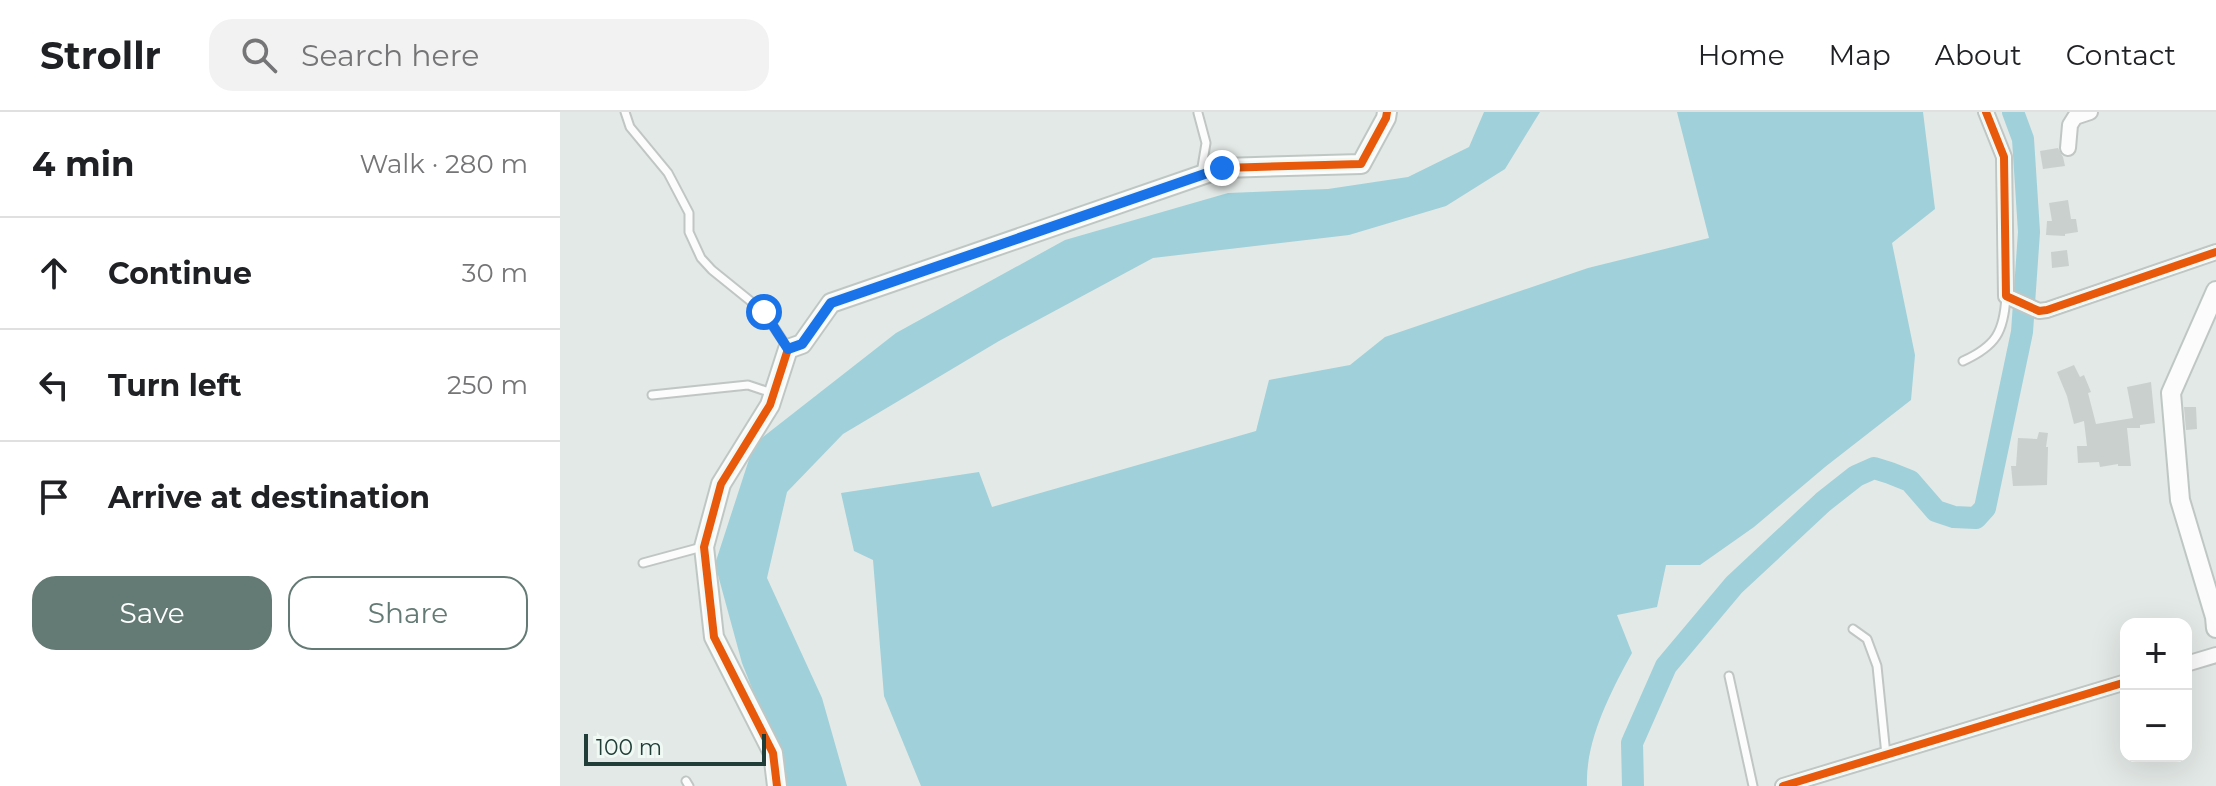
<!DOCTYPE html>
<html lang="en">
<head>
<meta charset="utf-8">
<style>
	:root { --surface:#fff; --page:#f2f2f2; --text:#202124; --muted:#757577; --line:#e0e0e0; --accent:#647a74 }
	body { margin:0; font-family:Montserrat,sans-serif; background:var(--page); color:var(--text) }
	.controls { position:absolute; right:24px; bottom:24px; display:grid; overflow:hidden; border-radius:16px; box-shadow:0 8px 32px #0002 }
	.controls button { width:72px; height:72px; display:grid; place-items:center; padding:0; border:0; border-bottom:2px solid var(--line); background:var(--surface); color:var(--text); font:40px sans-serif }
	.scale { position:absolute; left:24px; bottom:20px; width:182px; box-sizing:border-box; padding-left:8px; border:4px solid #203e37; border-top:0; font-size:22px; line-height:28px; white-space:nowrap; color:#203e37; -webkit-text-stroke:6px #f1f9f5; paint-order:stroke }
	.stop { position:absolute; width:24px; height:24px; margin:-18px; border:6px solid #1a73e8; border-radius:50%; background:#fff }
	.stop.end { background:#1a73e8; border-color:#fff; box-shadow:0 2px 8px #0008 }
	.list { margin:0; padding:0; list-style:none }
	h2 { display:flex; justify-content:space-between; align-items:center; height:104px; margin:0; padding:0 32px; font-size:34px }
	h2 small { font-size:26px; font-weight:400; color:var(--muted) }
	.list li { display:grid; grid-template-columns:52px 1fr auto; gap:24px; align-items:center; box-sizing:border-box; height:112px; padding:0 32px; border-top:2px solid var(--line) }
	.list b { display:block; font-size:30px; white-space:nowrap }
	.list em { font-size:26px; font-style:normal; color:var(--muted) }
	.actions { display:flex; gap:16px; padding:24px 32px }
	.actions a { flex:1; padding:18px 0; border:2px solid var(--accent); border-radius:24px; text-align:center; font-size:28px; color:var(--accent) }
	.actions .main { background:var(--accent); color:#fff }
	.icon { flex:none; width:44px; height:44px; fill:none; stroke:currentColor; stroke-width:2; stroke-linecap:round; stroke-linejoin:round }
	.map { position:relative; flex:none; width:1656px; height:674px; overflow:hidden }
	header { display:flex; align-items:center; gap:48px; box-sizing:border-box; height:112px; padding:0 40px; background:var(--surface); border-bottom:2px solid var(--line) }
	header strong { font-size:38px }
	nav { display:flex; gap:44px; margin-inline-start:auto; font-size:28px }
	.search { width:560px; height:72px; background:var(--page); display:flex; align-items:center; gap:20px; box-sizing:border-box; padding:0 28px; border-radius:24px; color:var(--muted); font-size:30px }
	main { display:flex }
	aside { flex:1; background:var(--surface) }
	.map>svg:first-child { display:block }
	.water { fill:#a0d0da }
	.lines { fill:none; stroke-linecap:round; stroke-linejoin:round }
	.river { stroke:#a0d0da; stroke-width:22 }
	.building { fill:#cad0ce }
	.lane-casing { stroke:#c0c6c4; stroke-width:11 }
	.street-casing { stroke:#c0c6c4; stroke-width:18 }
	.secondary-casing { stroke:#bfc7c4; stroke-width:22 }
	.lane { stroke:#fbfcfb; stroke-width:7 }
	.street { stroke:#fbfcfb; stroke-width:14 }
	.secondary { stroke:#fbfcfb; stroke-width:18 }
	.cycleway-casing { stroke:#f1f9f5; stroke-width:13 }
	.cycleway { stroke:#e8590c; stroke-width:8 }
	.route { stroke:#1a73e8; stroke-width:10 }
</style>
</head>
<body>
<header>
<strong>Strollr</strong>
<div class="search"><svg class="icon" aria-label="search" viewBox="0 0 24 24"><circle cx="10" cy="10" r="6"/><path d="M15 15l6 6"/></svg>Search here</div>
<nav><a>Home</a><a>Map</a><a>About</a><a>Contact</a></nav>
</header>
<main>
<aside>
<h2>4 min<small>Walk · 280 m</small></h2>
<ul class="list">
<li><svg class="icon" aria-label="ahead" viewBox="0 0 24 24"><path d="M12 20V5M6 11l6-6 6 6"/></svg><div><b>Continue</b></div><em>30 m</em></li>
<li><svg class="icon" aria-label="left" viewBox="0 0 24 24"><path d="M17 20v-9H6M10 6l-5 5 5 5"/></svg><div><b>Turn left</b></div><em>250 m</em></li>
<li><svg class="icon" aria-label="arrive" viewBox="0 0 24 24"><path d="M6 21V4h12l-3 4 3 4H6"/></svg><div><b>Arrive at destination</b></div></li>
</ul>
<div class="actions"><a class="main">Save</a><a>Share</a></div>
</aside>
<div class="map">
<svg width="1656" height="674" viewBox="0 0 1656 674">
	<rect width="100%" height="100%" fill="#e3e9e6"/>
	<path class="water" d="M924,0h56l-35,57 -59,37 -97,29 -196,23 -154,83 -156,93 -56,58 -20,86 55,120 25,88h-60l-2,-15 -43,-108 -27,-99 39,-120 142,-111 169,-93 163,-47 100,-4 80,-12 61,-30z
		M1117,0h246l12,97 -43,34 23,112 -4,45 -86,67 -71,60 -54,38h-34l-9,42 -40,8 15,38c-21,38 -47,88 -45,133h-666l-37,-90 -11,-136 -19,-9 -13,-58 138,-21 13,35 264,-76 13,-51 81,-15 35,-28 203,-69 121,-30z"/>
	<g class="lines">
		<path class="river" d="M1073,674l-1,-43 34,-77 68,-81 89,-83 33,-26 18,-8 16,5 20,8 26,30 18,6 22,1 9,-10 37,-176 7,-100 -6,-93 -10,-27"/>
	</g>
	<path class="building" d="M1498,36l5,9 2,9 -22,3 -3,-18z
		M1508,88l3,19h5l2,13 -13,2v2l-19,-1 1,-14h5l-3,-18z
		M1507,138l2,16 -17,2 -1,-16z
		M1514,253l6,12 4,-2 7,17 -3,1 8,31 37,-6 -6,-31 24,-5 4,41 -15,2v3h-13l4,38h-13v-2l-18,3 -1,-5 -21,1 -1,-17h10l-3,-25 -10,3 -7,-28 -10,-24z
		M1624,295h12l1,22 -11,1z
		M1479,320l9,1 -2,14h2l-1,38 -34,1 -2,-20h5l2,-28 19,1z"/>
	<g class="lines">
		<g class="lane-casing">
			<path id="lane" d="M65,0l5,15 38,46 21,40v19l12,26 11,12 52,42 23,35
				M638,1l8,30 -5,30
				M1403,249c33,-15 41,-29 43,-65
				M92,283l96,-10 24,8
				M83,451l59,-16
				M1293,517l14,10 10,27 9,89
				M1169,564l24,110
				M126,669l3,5"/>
		</g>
		<g class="street-casing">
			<path id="street" d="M1426,0l18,45 2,139 33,15 8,-1 169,-58
				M1508,36l2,-23 5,-8 15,-5
				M1626,552l30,-9
				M1223,674l343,-104"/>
		</g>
		<g class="secondary-casing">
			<path id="secondary" d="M1656,179l-45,102 9,107 35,117 1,11
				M217,674l-4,-33 -59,-116 -10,-90 17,-63 49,-79 18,-56 14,-5 29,-41 391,-135 139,-4 25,-46 1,-6"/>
		</g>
		<use href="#lane" class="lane"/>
		<use href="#street" class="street"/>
		<use href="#secondary" class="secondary"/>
		<g class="cycleway-casing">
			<path id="cycleway" d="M1426,0l18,45 2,139 33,15 8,-1 169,-58
				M217,674l-4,-33 -59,-116 -10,-90 17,-63 49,-79 18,-56 14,-5 29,-41 391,-135 139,-4 25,-46 1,-6
				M1223,674l343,-104"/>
		</g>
		<use href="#cycleway" class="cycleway"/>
	</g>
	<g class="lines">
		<path class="route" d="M204,200l24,37 14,-5 29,-41 391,-135"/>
	</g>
</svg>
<div class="controls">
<button>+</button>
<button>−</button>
</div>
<div class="scale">100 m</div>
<div class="stop" style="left:204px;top:200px"></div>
<div class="stop end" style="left:662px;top:56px"></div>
</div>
</main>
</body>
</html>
